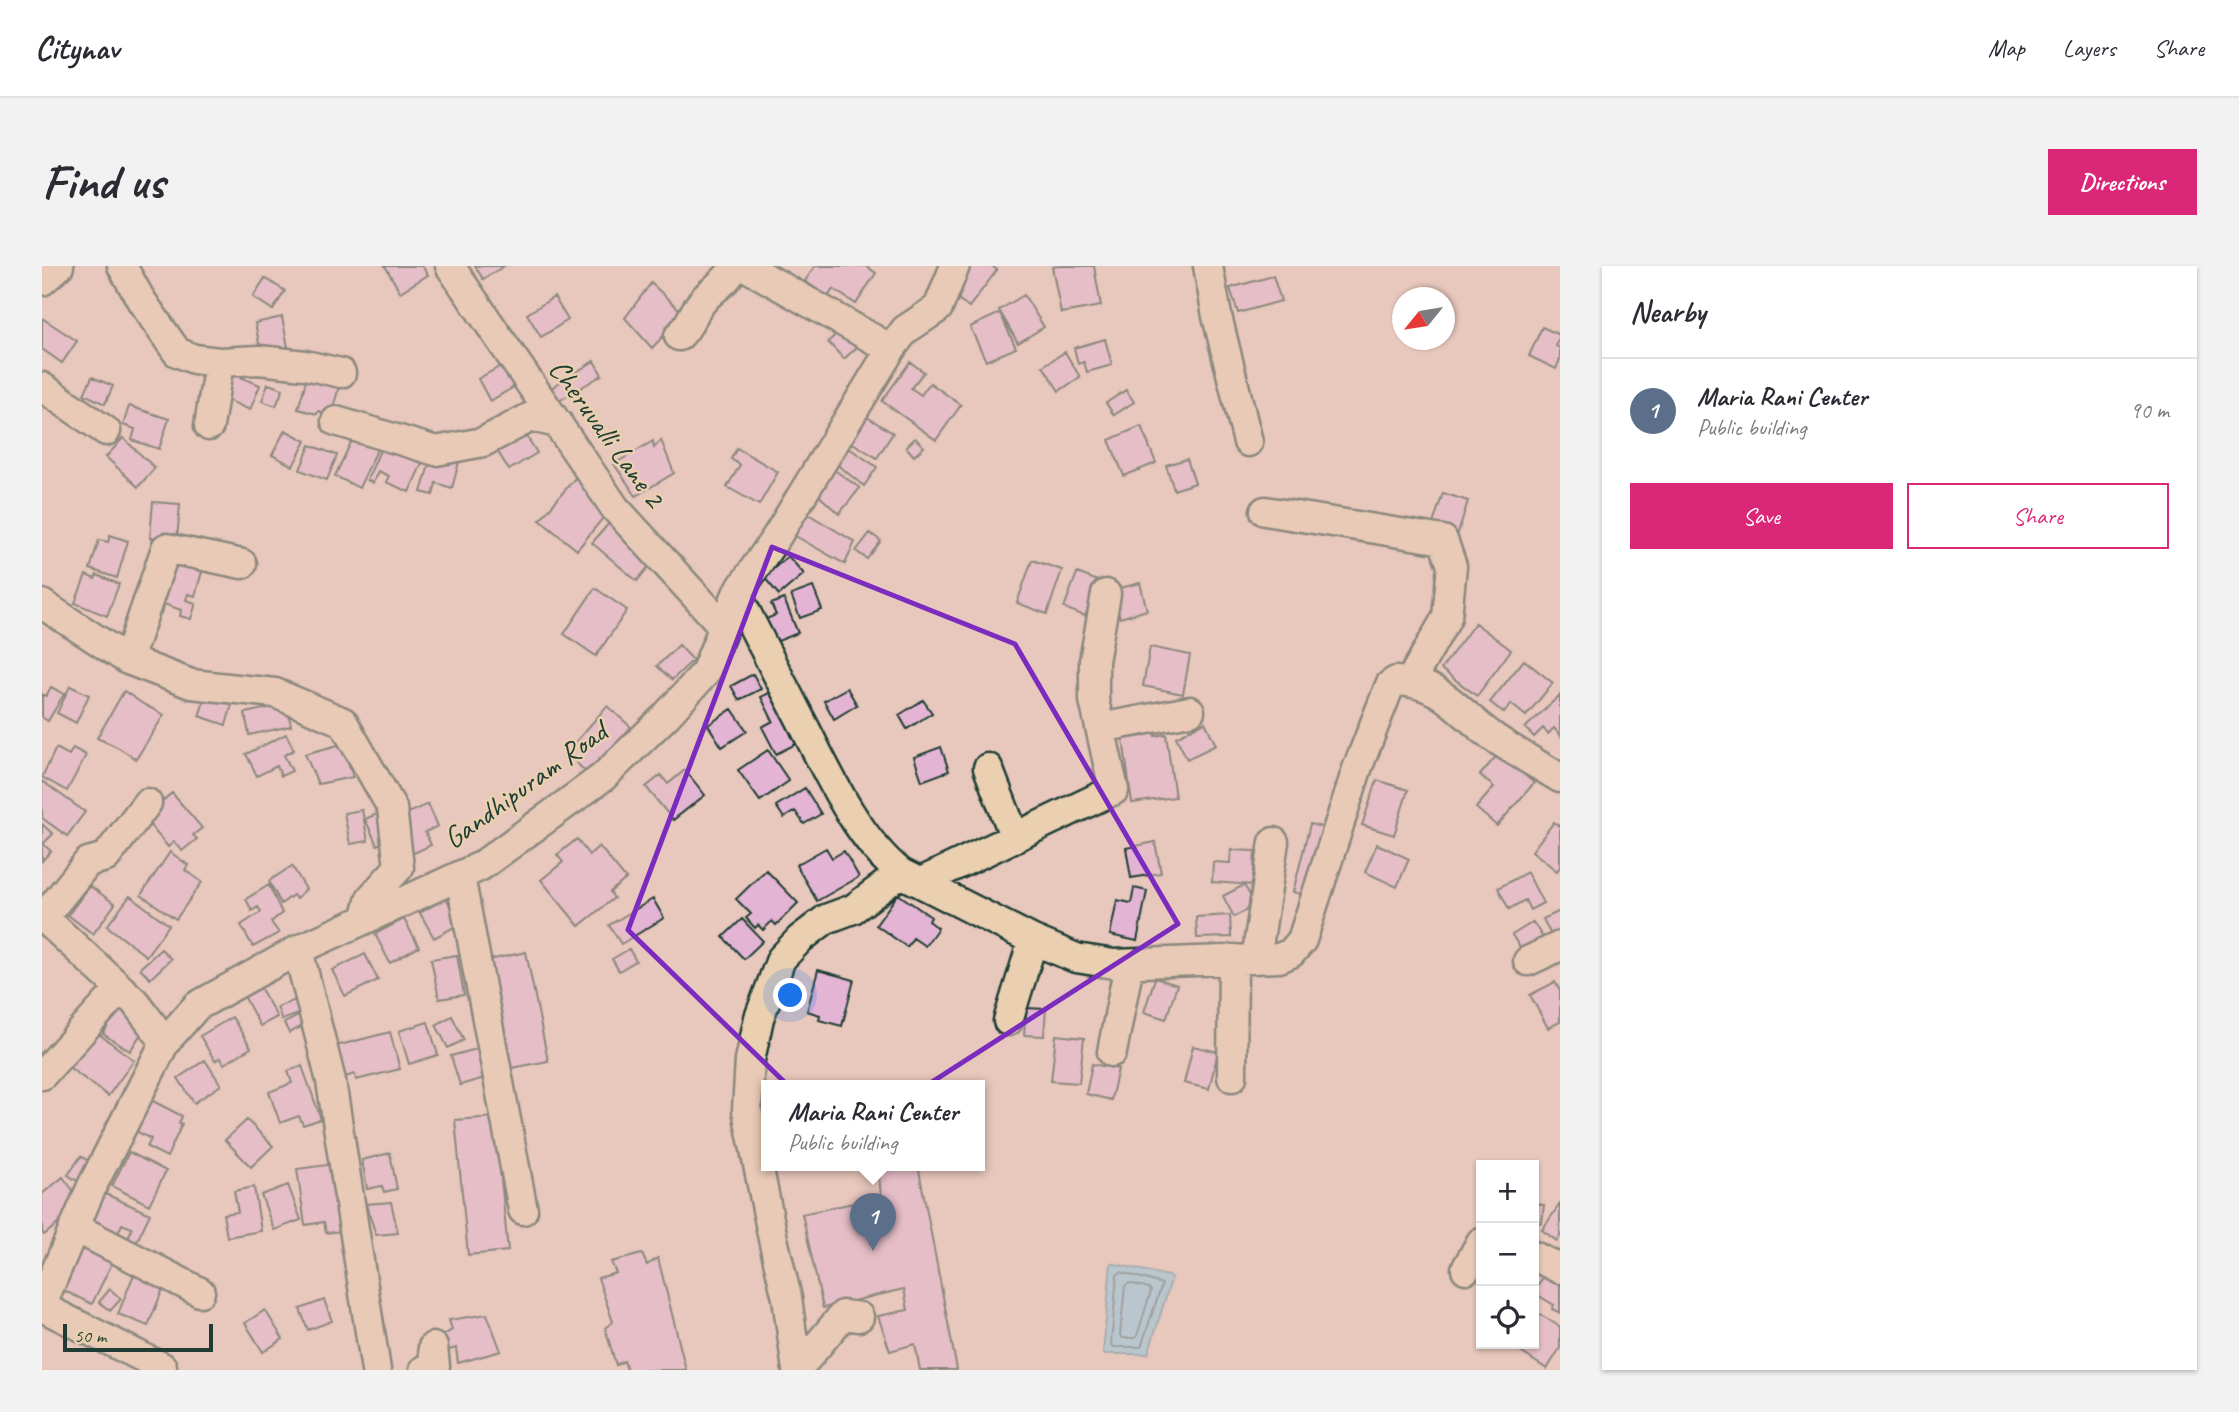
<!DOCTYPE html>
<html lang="en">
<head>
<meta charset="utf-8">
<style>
	:root { --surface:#fff; --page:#f2f2f3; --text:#2b2b33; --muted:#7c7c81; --line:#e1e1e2; --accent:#db2777 }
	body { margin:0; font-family:Caveat,sans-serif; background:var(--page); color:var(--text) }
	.controls { position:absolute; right:21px; bottom:21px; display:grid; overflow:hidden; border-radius:0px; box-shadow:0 2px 5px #0004 }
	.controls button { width:63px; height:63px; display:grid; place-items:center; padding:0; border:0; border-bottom:2px solid var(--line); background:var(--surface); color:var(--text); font:35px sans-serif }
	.compass { position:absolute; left:1350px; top:21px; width:63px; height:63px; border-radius:50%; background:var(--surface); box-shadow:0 2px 5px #0004; rotate:240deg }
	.scale { position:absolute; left:21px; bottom:18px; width:150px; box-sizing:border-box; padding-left:7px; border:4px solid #1f3d34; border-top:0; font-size:19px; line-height:24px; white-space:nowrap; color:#1f3d34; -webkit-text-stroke:5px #eacfb1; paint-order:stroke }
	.you { position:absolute; left:749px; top:730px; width:24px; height:24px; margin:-18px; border:5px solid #fff; border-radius:50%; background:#1a73e8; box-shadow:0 0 0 10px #1a73e833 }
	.badge { display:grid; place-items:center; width:46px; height:46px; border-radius:50%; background:var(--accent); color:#fff; font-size:23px; font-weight:700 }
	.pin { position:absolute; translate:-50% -58px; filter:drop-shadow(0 2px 4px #0008) }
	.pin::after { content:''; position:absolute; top:37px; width:24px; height:21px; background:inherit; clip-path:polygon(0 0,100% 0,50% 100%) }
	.popup { position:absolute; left:719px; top:814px; width:224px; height:91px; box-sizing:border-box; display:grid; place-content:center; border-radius:0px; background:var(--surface); filter:drop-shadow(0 2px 5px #0005); font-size:23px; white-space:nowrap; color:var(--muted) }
	.popup b { font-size:26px; color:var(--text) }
	.popup::after { content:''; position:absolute; left:50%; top:100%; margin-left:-14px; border:14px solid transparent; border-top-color:var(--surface) }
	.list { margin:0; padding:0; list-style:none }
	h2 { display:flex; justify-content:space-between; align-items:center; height:91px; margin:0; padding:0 28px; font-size:30px }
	h2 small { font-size:23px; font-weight:400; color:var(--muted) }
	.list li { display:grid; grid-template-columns:46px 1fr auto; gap:21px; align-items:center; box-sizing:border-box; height:105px; padding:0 28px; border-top:2px solid var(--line) }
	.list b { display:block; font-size:26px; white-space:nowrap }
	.list p { margin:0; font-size:23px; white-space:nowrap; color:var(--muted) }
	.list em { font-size:23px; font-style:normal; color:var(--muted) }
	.actions { display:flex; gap:14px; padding:21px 28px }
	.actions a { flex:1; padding:16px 0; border:2px solid var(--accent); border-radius:0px; text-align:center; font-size:24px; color:var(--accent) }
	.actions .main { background:var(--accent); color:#fff }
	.icon { flex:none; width:38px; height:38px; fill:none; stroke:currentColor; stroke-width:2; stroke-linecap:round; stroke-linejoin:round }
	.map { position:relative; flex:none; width:1518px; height:1104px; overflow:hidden; border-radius:0px }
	header { display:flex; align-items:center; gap:42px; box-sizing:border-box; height:98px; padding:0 35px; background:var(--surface); border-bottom:2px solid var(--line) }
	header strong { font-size:33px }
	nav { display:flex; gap:38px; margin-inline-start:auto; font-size:24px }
	.intro { display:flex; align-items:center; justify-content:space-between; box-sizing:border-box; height:168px; padding:0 42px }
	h1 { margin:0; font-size:49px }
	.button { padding:18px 32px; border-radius:0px; background:var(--accent); color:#fff; font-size:24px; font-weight:700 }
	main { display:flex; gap:42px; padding:0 42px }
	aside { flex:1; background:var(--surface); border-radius:0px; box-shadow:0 2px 5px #0004 }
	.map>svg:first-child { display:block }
	.water { fill:#84c5e5; stroke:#5c8f9e; stroke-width:2 }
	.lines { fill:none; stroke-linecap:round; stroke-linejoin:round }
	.shore { stroke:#47737b; stroke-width:2 }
	.building { fill:#e4b4d4; stroke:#1f3d34; stroke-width:2 }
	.minor-casing { stroke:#1f3d34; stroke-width:33 }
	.minor { stroke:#eacfb1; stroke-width:28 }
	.marked { fill:none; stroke:#7b2cbf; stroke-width:5; stroke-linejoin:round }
	.labels { text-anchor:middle; stroke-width:5; stroke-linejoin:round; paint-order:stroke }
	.street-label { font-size:30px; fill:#1f3d34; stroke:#eacfb1 }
</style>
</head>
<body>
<header>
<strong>Citynav</strong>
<nav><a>Map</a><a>Layers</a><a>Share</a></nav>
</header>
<div class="intro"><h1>Find us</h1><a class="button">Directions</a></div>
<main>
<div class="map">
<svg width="1518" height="1104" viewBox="0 0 1518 1104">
	<rect width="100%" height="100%" fill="#e8c7bc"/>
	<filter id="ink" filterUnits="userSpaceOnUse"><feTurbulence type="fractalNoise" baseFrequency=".0143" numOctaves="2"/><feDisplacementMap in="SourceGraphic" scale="14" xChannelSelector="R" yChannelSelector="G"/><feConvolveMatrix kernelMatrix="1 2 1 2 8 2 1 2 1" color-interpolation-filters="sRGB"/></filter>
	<g filter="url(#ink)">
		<path class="water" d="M1069,997l61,14 -24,77h-45z"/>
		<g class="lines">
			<path class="shore" d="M1079,1006l41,12 -21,63h-27l-3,-3 6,-69z
				M1087,1017l20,5 2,3 -14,45 -3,2h-11l-3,-3 5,-49z"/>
		</g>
		<path class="building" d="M343,0h37l6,9 -28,17z
			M433,0h29l-21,13z
			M773,0h51l10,7 -20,31 -23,-15 -5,8 -23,-16z
			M928,0h22l5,4 -28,37 -19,-14z
			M1018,0h34l7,40 -40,7 -9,-46z
			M1231,10l8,25 -43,12 -8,-25z
			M223,12l20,13 -12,19 -20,-13z
			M609,17l33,31 -32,34 -27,-30z
			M982,29l20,32 -26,16 -19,-33z
			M512,31l14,23 -27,17 -14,-23z
			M958,47l16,35 -30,13 -16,-34z
			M240,51l6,30 -27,6 -6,-30z
			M0,52l35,23 -15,22 -20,-14z
			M1500,61l18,8 -4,11 4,2v11l-4,10 -27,-13z
			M797,65l17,17 -12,11 -16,-17z
			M1063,73l7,26 -25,7 -3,-10 -6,2 -4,-16z
			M1023,86l15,25 -21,14 -16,-25z
			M552,95l8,14 -43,26 -8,-13z
			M868,96l14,10 -13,16 10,7 9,-12 31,22 -25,35 -54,-39z
			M459,100l13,21 -24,14 -12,-22z
			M267,104l32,10 -10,35 -13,-4 -1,3 -19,-5z
			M186,106l32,13 -10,25 -32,-14z
			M50,111l21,9 -8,18 -21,-10z
			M226,118l15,5 -7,17 -14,-5z
			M1084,124l8,12 -20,13 -8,-12z
			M87,140l40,13 -10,30 -27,-9 3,-11 -12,-4z
			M825,151l26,16 -16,25 -26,-16z
			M1099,160l15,37 -32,13 -15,-36z
			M243,164l21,11 -13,25 -21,-11z
			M484,169l11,18 -28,17 -11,-18z
			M81,172l32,30 -17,19 -32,-30z
			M311,172l24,12 -18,38 -24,-12z
			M873,172l9,9 -10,9 -8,-9z
			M619,174l13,33 -38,23 -22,-32 39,-23 1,7z
			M342,175l40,18 -15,33 -23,-10 3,-6 -11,-5 -5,12 -6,-3z
			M268,179l27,10 -10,25 -27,-10z
			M804,180l31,21 -13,19 -30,-24z
			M695,182l41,24 -19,33 -32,-18 13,-22 -9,-6z
			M397,190l20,6 -7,26 -16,-5 -3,12 -12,-3 8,-27 7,2z
			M1145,193l8,24 -21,7 -8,-25z
			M788,201l30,21 -21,26 -26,-24z
			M533,212l36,30 -34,42 -37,-30z
			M1401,227l25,8 -11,35 -25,-9z
			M111,236l27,2 -3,37 -27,-3z
			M761,245l52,31 -10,22 -55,-31z
			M568,256l45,37 -18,22 -45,-38z
			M828,267l11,8 -14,18 -11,-8z
			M68,269l18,6 -11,37 -27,-9 9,-29 9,2z
			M130,289l32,10 -9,31 -7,-2 -2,6 10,3 -5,16 -11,-3 1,-6 -17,-6 -3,10 -7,-2z
			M746,290l16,18 -25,21 -15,-18z
			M990,294l30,10 -15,44 -30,-11z
			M1035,307l21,8 -13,35 -21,-8z
			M44,309l9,4 2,-4 22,9 -12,32 -32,-13z
			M1098,317l7,27 -27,8 -8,-28z
			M771,321l9,23 -22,8 -9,-23z
			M553,322l32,22 -31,46 -32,-22z
			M742,333l14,34 -30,12 -9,-23 17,-7 -5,-11z
			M1433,357l36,27 -34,46 -36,-27z
			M637,379l14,15 -21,20 -15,-14z
			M1108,381l40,8 -7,39 -40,-8z
			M1482,394l29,23 -27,33 -15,-12 -7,9 -14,-11z
			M711,408l8,15 -22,11 -8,-14z
			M28,420l19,9 -13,28 -19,-10z
			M9,421l13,7 -16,27 -6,-4v-23l4,2z
			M739,421l21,42 -11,6 5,9 -20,10 -14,-27 11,-6 -12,-24z
			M805,422l10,17 -23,14 -10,-18z
			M166,424l26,8 -8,27 -27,-9z
			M82,425l19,13 21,11 -28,44 -19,-12 -20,-9z
			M1518,429v40l-6,-7 -6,6 -5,-6 -9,9 -9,-9z
			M881,434l9,13 -25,16 -8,-14z
			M245,438l4,22 -42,9 -4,-22z
			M565,440l24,21 -36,41 -3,-3 -6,7 -20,-19z
			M690,443l15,22 -25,16 -14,-22z
			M1163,456l11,23 -29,14 -11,-22z
			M1112,463l1,7 11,-2 9,63 -43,6 -9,-64 21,-3 -1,-6z
			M244,468l8,16 -10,5 8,16 -11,5 -4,-10 -20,10 -11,-22z
			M300,478l11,33 -35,7 -13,-30z
			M899,481l8,24 -27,10 -8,-24z
			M14,482l13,7 4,-7 13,7 -19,36 -25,-14z
			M726,484l21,31 -29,20 -22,-31z
			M1457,487l35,30 -37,43 -21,-18 18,-21 -14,-12z
			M643,504l20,25 -32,25 -27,-33 15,-12 7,9z
			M1335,514l31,10 -14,45 -32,-10z
			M0,515l43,31 -18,24 -25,-18z
			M763,522l16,26 -17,10 -9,-13 -11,7 -8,-12z
			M130,527l30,35 -9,7 4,4 -15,12 -8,-9 -6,5 -25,-30z
			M386,538l10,22 -13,6 6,13 -19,9 -16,-36z
			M320,544l6,31 -18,3 -6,-31z
			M342,545l11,27 -18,7 -12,-26z
			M1512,556l6,5v40l-3,4 -25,-20z
			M0,558l11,10 -10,10 8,7 -9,10z
			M1268,558l19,5 -16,68 -20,-5z
			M535,573l12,16 10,-9 27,33 -16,13 4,6 -35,28 -38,-46 22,-18 -6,-7z
			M1113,576l6,31 -30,5 -5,-30z
			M1335,578l32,15 -12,28 -32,-15z
			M784,582l6,10 12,-7 15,26 -42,24 -21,-36z
			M1189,584l24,1 -2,34 -41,-3 1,-20 17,1z
			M128,586l18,13 -3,5 17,12 -26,37 -35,-24z
			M250,600l14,23 -10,10 -3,-4 -12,9 -12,-23z
			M724,604l32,33 -22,22 -4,-4 -9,9 -5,-5 -3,3 -9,-10 5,-4 -15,-15z
			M1485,606l16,31 -13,7 -5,-10 -16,9 -11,-21z
			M227,619l13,28 -11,9 8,11 -26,14 -12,-22 20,-13 -3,-5 -6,4 -6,-12z
			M1202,619l12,20 -22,12 -11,-21z
			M48,620l25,18 -22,30 -25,-19z
			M1092,622l13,3 -10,50 -27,-6 7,-35 14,3z
			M856,628l33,23 -2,4 9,7 -13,18 -12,-8 -6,9 -31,-22z
			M88,630l39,29 -23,31 -39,-30z
			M404,632l14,26 -26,14 -14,-25z
			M611,633l11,19 -43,26 -12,-19z
			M1518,645v29l-5,3 -12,-24z
			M1188,649l1,22 -34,1 -1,-21z
			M362,653l15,28 -29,16 -15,-29z
			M700,653l21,22 -19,18 -21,-22z
			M1491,656l12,19 -21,13 -12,-19z
			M119,683l10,10 -21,20 -10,-11z
			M587,683l7,12 -17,10 -7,-12z
			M484,686l22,109 -37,7 -22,-108z
			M323,688l13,26 -33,16 -13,-26z
			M415,689l7,40 -25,4 -8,-40z
			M776,704l36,10 -12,46 -23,-6 1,-5 -13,-4z
			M1113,712l22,7 -11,34 -22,-7z
			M1513,716l5,9v31l-12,6 -18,-33z
			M218,721l17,30 -17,9 -16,-30z
			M256,733l5,13 -21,8 -5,-13z
			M80,738l27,17 -19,30 -27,-17z
			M984,742l20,1 -2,27 -20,-1z
			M264,746l5,10 -22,11 -5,-10z
			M410,750l12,24 -16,8 -12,-23z
			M190,751l19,31 -27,16 -4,-6 -5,3 -15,-25z
			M386,756l10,33 -29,9 -10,-33z
			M54,766l38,28 -26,36 -38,-28z
			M348,766l10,37 -44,11 -1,-6 -10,3 -9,-31z
			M1014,769l28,3 -5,45 -28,-2z
			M1151,780l25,6 -9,37 -25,-6z
			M438,782l8,29 -28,8 -9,-29z
			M163,794l16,25 -27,18 -16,-25z
			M1050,798l26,5 -7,31 -25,-6z
			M260,800l19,53 -18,6 -4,-9 -19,7 -11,-31 23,-9 -4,-12z
			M109,834l31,16 -3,7 3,1 -15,33 -20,-10 4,-8 -15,-8z
			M453,851l13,134 -40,4 -13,-135z
			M205,854l26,26 -22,21 -26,-27z
			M87,886l37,19 -17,34 -37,-19z
			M348,887l7,36 -13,3 -2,-6 -15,3 -5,-29z
			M39,890l15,10 -13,19 -15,-10z
			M292,898l9,67 -17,2 -2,-11 -19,3 -8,-56z
			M836,899h40l39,205h-37l-5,-26 -25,7 -12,-35 30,-6 -4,-21 -81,19 -21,-94 79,-17z
			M21,911l20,27 -39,31 -2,-3v-38z
			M246,919l13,35 -27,10 -13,-35z
			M212,921l7,44 -34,6 -4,-23 15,-2 -4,-21z
			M57,925l51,23 -14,29 -8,-4 4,-11 -10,-4 -6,14 -32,-15z
			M349,936l7,31 -22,2 -10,-31z
			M1492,938l10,1 -2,18 -8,-1z
			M1518,938v32l-3,5 -15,-11z
			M39,977l34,14 -23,47 -34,-16z
			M600,988l5,11 11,-7 28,112h-59l-3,-9 -8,4 -11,-37 8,-6 -15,-44 18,-5 -5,-11z
			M1503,1007l15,9v31l-8,-4 2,-4 -20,-12z
			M92,1008l30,12 -16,40 -30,-12z
			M68,1023l11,10 -11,12 -11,-9z
			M282,1034l8,21 -24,9 -8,-21z
			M223,1044l18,29 -20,13 -18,-29z
			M1496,1047l22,14v21l-13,21 -31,-20 4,-5h14v-23z
			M445,1048l14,37 -43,12 -2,-15 -13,4 -3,-15 12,-7 -3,-10z"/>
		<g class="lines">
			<g class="minor-casing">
				<path id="minor" d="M80,0l19,34 36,52 17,7 25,3 40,-2 46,5 36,8
					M408,0l165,242 109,119
					M703,0l146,83
					M1166,0l9,50 31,126
					M0,15l17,-15
					M637,70c11,-10 13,-22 22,-33 11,-15 25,-19 34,-37
					M0,121l64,44
					M294,155l100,30 47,-9 48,-25 27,6
					M167,160l10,-64
					M1223,245l178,29 9,26 -5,51 -37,65
					M695,328c23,47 47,93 71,140 23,46 52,107 93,139l132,67 43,18 38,6 165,-6 12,-5 11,-13 55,-171 33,-84 6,-4c48,1 63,33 100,58 21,14 43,26 64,39
					M0,338l86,56 63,24 84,9 68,29 49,86 7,59 -28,31 -6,21
					M86,394l38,-112 76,16
					M1058,462l90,-17
					M946,502l27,70
					M418,610l63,334
					M879,616l193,-92 -20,-90v-39l12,-67
					M0,650l93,86 30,40
					M2,651l44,-55 18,-5 41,-54
					M256,684l33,131 45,289
					M1214,693l18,-117
					M1486,695l32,-15
					M966,755l25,-81
					M1070,786l17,-88
					M0,809l78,-86
					M1190,811l1,-118
					M32,961l126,65
					M1492,990l26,13
					M1424,1003l15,-27
					M0,1038l50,-118 73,-144 32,-36 101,-56 183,-84 122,-89 63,-61 39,-43 32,-79 40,-58 114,-187 14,-19 33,-22 17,-42
					M0,1041l120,60
					M382,1104l11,-3 -2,-20
					M755,1104l-10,-72 -14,-59 -26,-129 3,-50 9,-42 22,-59 19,-20 26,-20 27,-10 48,-36
					M755,1104l46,-55 16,2"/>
			</g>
			<use href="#minor" class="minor"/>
		</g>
	</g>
	<path d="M0 0H1518V1104H0ZM730,281l243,97 163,280 -335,215 -215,-209z" fill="#e8c7bc" fill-opacity=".55" fill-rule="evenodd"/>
	<path class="marked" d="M730,281l243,97 163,280 -335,215 -215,-209z"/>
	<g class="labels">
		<g class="street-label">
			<text transform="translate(565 167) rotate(54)" y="10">Cheruvalli Lane 2</text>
			<text transform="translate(483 519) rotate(-36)" y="10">Gandhipuram Road</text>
		</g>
	</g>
</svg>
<div class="controls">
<button>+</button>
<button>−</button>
<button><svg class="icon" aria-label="locate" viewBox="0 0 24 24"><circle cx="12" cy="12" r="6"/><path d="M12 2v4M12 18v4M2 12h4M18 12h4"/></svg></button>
</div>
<svg class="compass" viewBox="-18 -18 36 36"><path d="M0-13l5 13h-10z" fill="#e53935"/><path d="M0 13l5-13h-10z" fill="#7c7c81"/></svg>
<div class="scale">50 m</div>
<div class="you"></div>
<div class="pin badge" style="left:831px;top:985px;background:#5c6f8a">1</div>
<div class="popup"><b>Maria Rani Center</b>Public building</div>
</div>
<aside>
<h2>Nearby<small></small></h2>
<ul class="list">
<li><span class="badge" style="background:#5c6f8a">1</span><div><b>Maria Rani Center</b><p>Public building</p></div><em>90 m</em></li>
</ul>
<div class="actions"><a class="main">Save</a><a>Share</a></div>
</aside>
</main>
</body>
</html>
